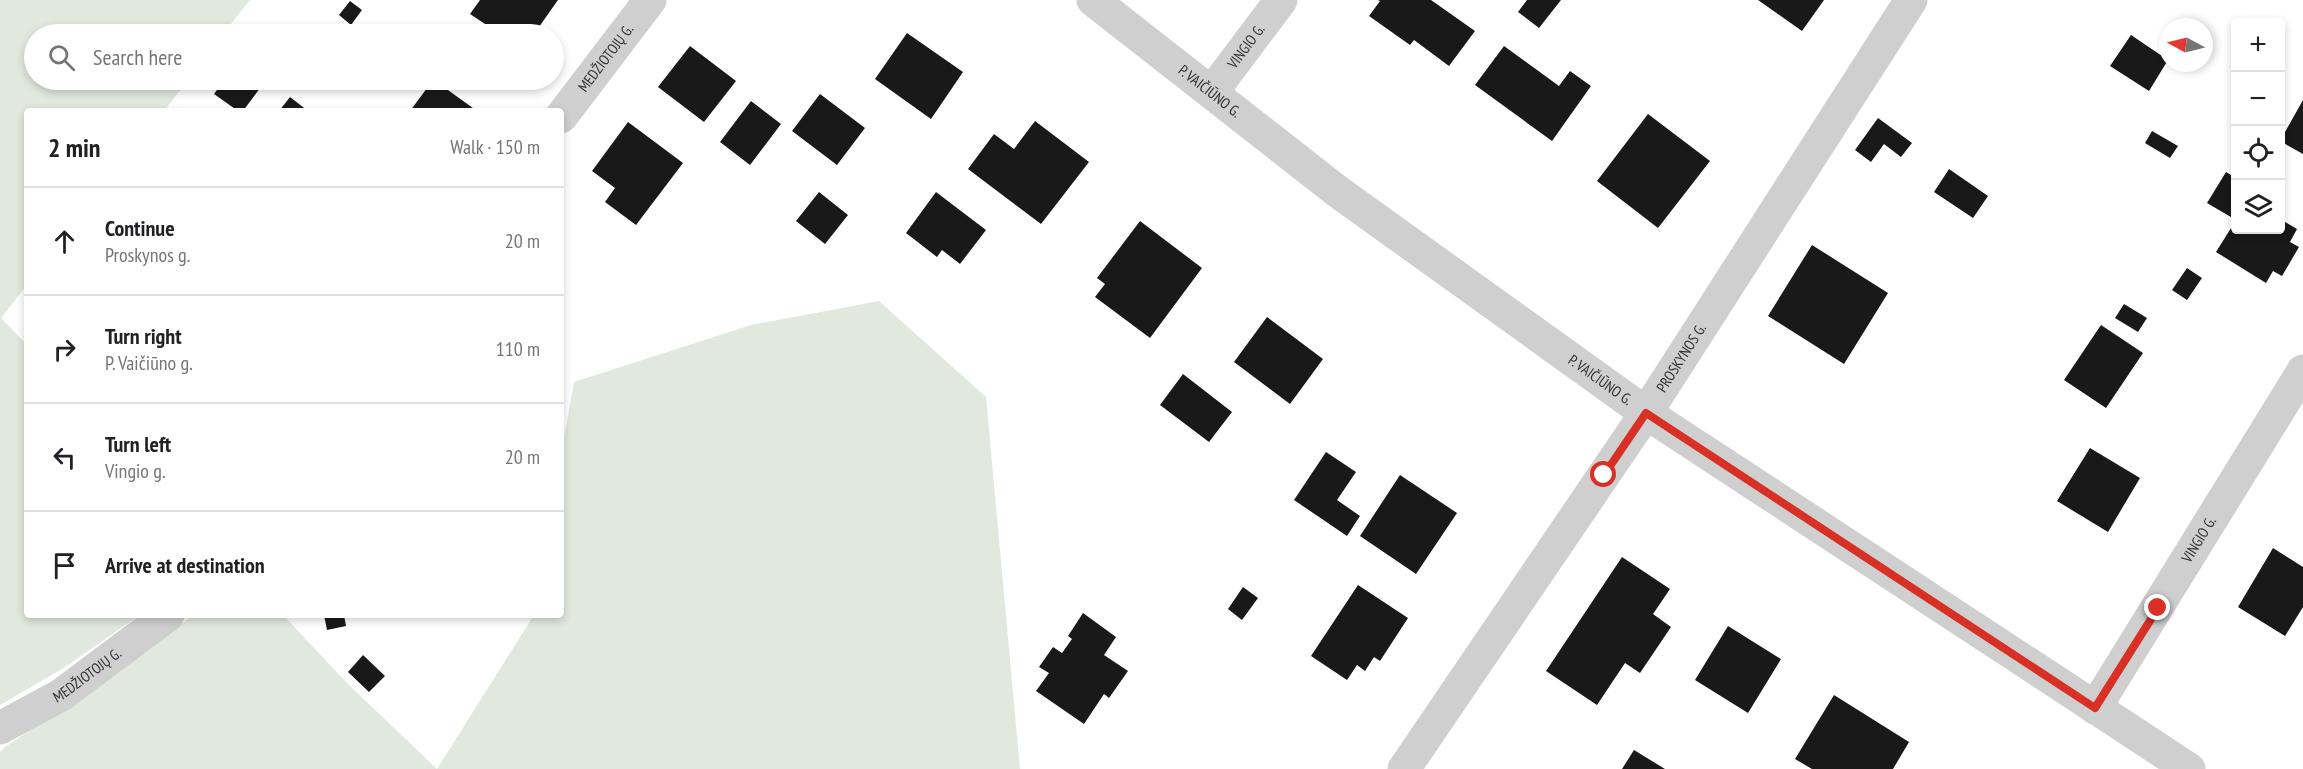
<!DOCTYPE html>
<html lang="en">
<head>
<meta charset="utf-8">
<style>
	:root { --surface:#fff; --page:#f2f2f2; --text:#202124; --muted:#757577; --line:#e0e0e0 }
	body { margin:0; font-family:"PT Sans Narrow",sans-serif; background:var(--page); color:var(--text) }
	.controls { position:absolute; right:18px; top:18px; display:grid; overflow:hidden; border-radius:6px; box-shadow:0 3px 9px #0003 }
	.controls button { width:54px; height:54px; display:grid; place-items:center; padding:0; border:0; border-bottom:2px solid var(--line); background:var(--surface); color:var(--text); font:30px sans-serif }
	.compass { position:absolute; left:2159px; top:18px; width:54px; height:54px; border-radius:50%; background:var(--surface); box-shadow:0 3px 9px #0003; rotate:277deg }
	.stop { position:absolute; width:18px; height:18px; margin:-14px; border:4px solid #d93025; border-radius:50%; background:#fff }
	.stop.end { background:#d93025; border-color:#fff; box-shadow:0 2px 6px #0008 }
	.list { margin:0; padding:0; list-style:none }
	h2 { display:flex; justify-content:space-between; align-items:center; height:78px; margin:0; padding:0 24px; font-size:26px }
	h2 small { font-size:20px; font-weight:400; color:var(--muted) }
	.list li { display:grid; grid-template-columns:39px 1fr auto; gap:18px; align-items:center; box-sizing:border-box; height:108px; padding:0 24px; border-top:2px solid var(--line) }
	.list b { display:block; font-size:22px; white-space:nowrap }
	.list p { margin:0; font-size:20px; white-space:nowrap; color:var(--muted) }
	.list em { font-size:20px; font-style:normal; color:var(--muted) }
	.icon { flex:none; width:33px; height:33px; fill:none; stroke:currentColor; stroke-width:2; stroke-linecap:round; stroke-linejoin:round }
	.map { position:relative; flex:none; width:2303px; height:769px; overflow:hidden }
	.search { position:absolute; background:var(--surface); box-shadow:0 3px 9px #0003; left:24px; top:24px; width:540px; height:66px; display:flex; align-items:center; gap:15px; box-sizing:border-box; padding:0 21px; border-radius:33px; color:var(--muted); font-size:22px }
	.panel { position:absolute; background:var(--surface); box-shadow:0 3px 9px #0003; left:24px; top:108px; width:540px; height:510px; border-radius:6px }
	.map>svg:first-child { display:block }
	.green { fill:#e1e8dd }
	.building { fill:#191919 }
	.lines { fill:none; stroke-linecap:round; stroke-linejoin:round }
	.minor { stroke:#cfcfcf; stroke-width:33 }
	.route { stroke:#d93025; stroke-width:8 }
	.labels { text-anchor:middle; stroke-width:6; stroke-linejoin:round; paint-order:stroke }
	.street-label { font-size:15px; fill:#323232; stroke:#fff }
</style>
</head>
<body>
<div class="map">
<svg width="2303" height="769" viewBox="0 0 2303 769">
	<rect width="100%" height="100%" fill="#fff"/>
	<path class="green" d="M0,0h250l-27,34h-189v46h154l-24,31h-137v174l-26,33 26,27v270h113l-78,54 -62,36z
		M879,301l107,96 34,372h-1020v-17l5,-5 109,-72 79,-60h90l64,68 90,86 97,-154h27v-159l13,-74 177,-57z"/>
	<path class="building" d="M480,0h78l-24,34h-34l-30,-20z
		M1378,0h53l44,31 -26,35 -35,-26 -4,5 -41,-29 11,-15z
		M1527,0h34l-22,28 -21,-16z
		M1758,0h66l-22,31z
		M350,1l12,9 -11,15 -12,-10z
		M907,33l56,39 -32,47 -56,-40z
		M2131,35l37,25 -19,31 -39,-25z
		M690,46l46,35 -32,41 -46,-35z
		M1504,46l55,40 11,-15 21,15 -39,55 -77,-56z
		M224,80h42l-23,31h-5l-24,-17z
		M433,80h1l43,31h-67z
		M820,94l45,34 -28,37 -45,-34z
		M290,97l18,14h-29z
		M2303,100v54l-23,-13z
		M751,101l30,23 -31,41 -30,-23z
		M1648,114l62,47 -52,67 -61,-47z
		M1878,118l34,25 -11,14 -17,-13 -13,18 -16,-12z
		M1035,121l54,41 -48,62 -73,-55 26,-35 20,15z
		M628,122l55,41 -47,62 -31,-23 10,-14 -23,-17z
		M2152,131l26,15 -8,12 -25,-15z
		M1949,169l39,27 -15,22 -39,-26z
		M2226,172l10,6v42l-29,-17z
		M819,192l29,23 -23,29 -29,-23z
		M936,192l50,38 -26,34 -18,-14 -5,7 -31,-24z
		M2280,219l17,10 -7,13 9,5 -17,29 -9,-5 -7,12 -50,-31 20,-32v10h44z
		M1140,221l62,47 -52,70 -55,-41 10,-13 -8,-6z
		M1812,245l76,48 -44,71 -76,-48z
		M2187,268l15,10 -15,22 -15,-10z
		M2124,304l23,14 -9,14 -23,-14z
		M1267,317l56,42 -33,45 -56,-42z
		M2101,325l42,28 -37,55 -42,-28z
		M1183,374l49,38 -23,30 -49,-37z
		M2090,448l50,30 -32,54 -51,-31z
		M1326,452l30,20 -19,28 23,16 -13,20 -53,-36z
		M1400,475l57,38 -41,61 -56,-38z
		M2273,548l30,19v40l-18,29 -47,-29z
		M1622,557l48,32 -17,25 18,13 -31,46 -15,-10 -28,42 -51,-34z
		M1358,585l50,33 -28,43 -6,-4 -9,14 -8,-6 -10,15 -36,-24z
		M1243,587l15,11 -16,22 -14,-11z
		M1083,613l33,24 -12,18 24,16 -19,27 -5,-4 -20,30 -48,-33 13,-18 -10,-6 14,-20 9,6 10,-14 -4,-3z
		M324,615h20l2,11 -19,4z
		M1728,626l53,33 -33,54 -53,-33z
		M363,655l22,21 -16,16 -21,-20z
		M1834,695l75,47 -16,27h-81l-17,-10z
		M1634,750l31,19h-43z"/>
	<g class="lines">
		<g class="minor">
			<path id="s1" d="M1093,0l244,191 309,222 543,356"/>
			<path id="s2" d="M1212,92l69,-92"/>
			<path id="s3" d="M561,117l89,-117"/>
			<path id="s4" d="M2095,708l208,-337"/>
			<path id="s5" d="M0,728l61,-33 107,-80"/>
			<path id="s6" d="M1404,769l242,-356 265,-413"/>
		</g>
	</g>
	<g class="lines">
		<path class="route" d="M1604,475l42,-62 449,295 63,-100"/>
	</g>
	<g class="labels">
		<g class="street-label">
			<text dy="5" stroke="none"><textPath href="#s2" startOffset="57">VINGIO G.</textPath></text>
			<text dy="5" stroke="none"><textPath href="#s3" startOffset="74">MEDŽIOTOJŲ G.</textPath></text>
			<text dy="5" stroke="none"><textPath href="#s1" startOffset="148">P. VAIČIŪNO G.</textPath></text>
			<text dy="5" stroke="none"><textPath href="#s6" startOffset="496">PROSKYNOS G.</textPath></text>
			<text dy="5" stroke="none"><textPath href="#s1" startOffset="634">P. VAIČIŪNO G.</textPath></text>
			<text dy="5" stroke="none"><textPath href="#s4" startOffset="198">VINGIO G.</textPath></text>
			<text dy="5" stroke="none"><textPath href="#s5" startOffset="102">MEDŽIOTOJŲ G.</textPath></text>
		</g>
	</g>
</svg>
<div class="controls">
<button>+</button>
<button>−</button>
<button><svg class="icon" aria-label="locate" viewBox="0 0 24 24"><circle cx="12" cy="12" r="6"/><path d="M12 2v4M12 18v4M2 12h4M18 12h4"/></svg></button>
<button><svg class="icon" aria-label="layers" viewBox="0 0 24 24"><path d="M12 4l9 5-9 5-9-5zM3 14l9 5 9-5"/></svg></button>
</div>
<svg class="compass" viewBox="-18 -18 36 36"><path d="M0-13l5 13h-10z" fill="#e53935"/><path d="M0 13l5-13h-10z" fill="#757577"/></svg>
<div class="stop" style="left:1604px;top:475px"></div>
<div class="stop end" style="left:2158px;top:608px"></div>
<div class="search"><svg class="icon" aria-label="search" viewBox="0 0 24 24"><circle cx="10" cy="10" r="6"/><path d="M15 15l6 6"/></svg>Search here</div>
<section class="panel">
<h2>2 min<small>Walk · 150 m</small></h2>
<ul class="list">
<li><svg class="icon" aria-label="ahead" viewBox="0 0 24 24"><path d="M12 20V5M6 11l6-6 6 6"/></svg><div><b>Continue</b><p>Proskynos g.</p></div><em>20 m</em></li>
<li><svg class="icon" aria-label="right" viewBox="0 0 24 24"><path d="M7 20v-9h11M14 6l5 5-5 5"/></svg><div><b>Turn right</b><p>P. Vaičiūno g.</p></div><em>110 m</em></li>
<li><svg class="icon" aria-label="left" viewBox="0 0 24 24"><path d="M17 20v-9H6M10 6l-5 5 5 5"/></svg><div><b>Turn left</b><p>Vingio g.</p></div><em>20 m</em></li>
<li><svg class="icon" aria-label="arrive" viewBox="0 0 24 24"><path d="M6 21V4h12l-3 4 3 4H6"/></svg><div><b>Arrive at destination</b></div></li>
</ul>
</section>
</div>
</body>
</html>
